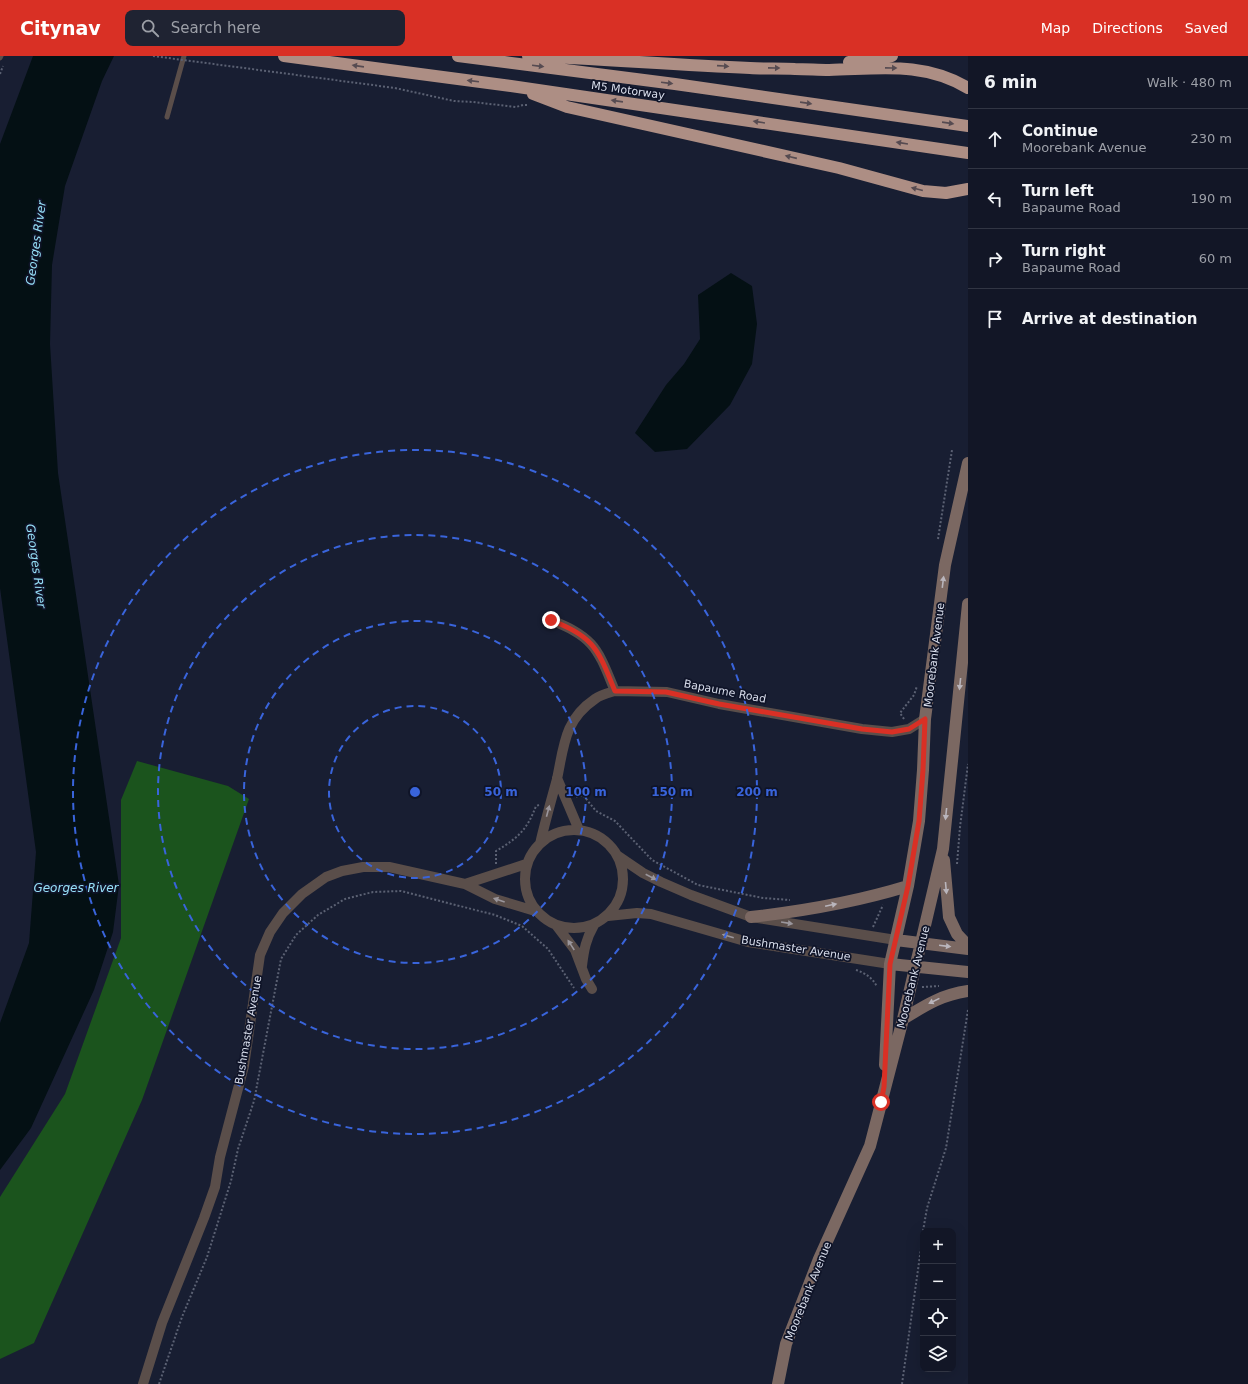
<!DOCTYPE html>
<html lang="en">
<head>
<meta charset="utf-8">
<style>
	:root { --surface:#121626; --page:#1f2332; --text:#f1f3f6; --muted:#9c9fa7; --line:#313543; --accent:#d93025 }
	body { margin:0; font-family:"DejaVu Sans",sans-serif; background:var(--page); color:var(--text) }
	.controls { position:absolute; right:12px; bottom:12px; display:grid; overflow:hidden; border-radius:8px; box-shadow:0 4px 16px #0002 }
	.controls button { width:36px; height:36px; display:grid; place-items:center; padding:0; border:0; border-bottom:1px solid var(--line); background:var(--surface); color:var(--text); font:20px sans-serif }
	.stop { position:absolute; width:12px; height:12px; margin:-9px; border:3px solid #d93025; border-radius:50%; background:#fff }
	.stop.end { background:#d93025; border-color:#fff; box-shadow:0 1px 4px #0008 }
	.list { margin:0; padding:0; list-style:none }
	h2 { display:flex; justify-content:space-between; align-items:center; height:52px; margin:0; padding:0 16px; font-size:17px }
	h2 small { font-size:13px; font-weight:400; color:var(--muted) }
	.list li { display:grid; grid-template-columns:26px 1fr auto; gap:12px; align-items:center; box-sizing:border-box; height:60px; padding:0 16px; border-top:1px solid var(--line) }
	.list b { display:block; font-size:15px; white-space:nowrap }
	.list p { margin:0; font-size:13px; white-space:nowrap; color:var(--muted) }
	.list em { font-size:13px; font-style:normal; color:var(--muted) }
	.icon { flex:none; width:22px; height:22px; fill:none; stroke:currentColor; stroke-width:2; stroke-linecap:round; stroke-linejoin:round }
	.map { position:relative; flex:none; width:968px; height:1328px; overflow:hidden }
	header { display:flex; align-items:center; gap:24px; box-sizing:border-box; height:56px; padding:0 20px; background:var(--accent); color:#fff }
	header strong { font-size:19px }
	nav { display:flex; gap:22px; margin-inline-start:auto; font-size:14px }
	.search { width:280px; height:36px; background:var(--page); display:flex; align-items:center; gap:10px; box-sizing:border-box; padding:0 14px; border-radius:8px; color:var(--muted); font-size:15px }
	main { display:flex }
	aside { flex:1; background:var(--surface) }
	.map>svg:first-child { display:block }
	.forest { fill:#1b541d }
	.water { fill:#041014 }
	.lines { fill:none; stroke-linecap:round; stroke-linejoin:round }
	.path { stroke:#5b6173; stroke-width:2; stroke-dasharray:2 2; stroke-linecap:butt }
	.service { stroke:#5a4e4a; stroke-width:5 }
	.minor { stroke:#5a4e4a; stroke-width:10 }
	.secondary { stroke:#7b6862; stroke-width:12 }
	.motorway { stroke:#ad8e84; stroke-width:12 }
	.path-bridge { stroke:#5b6173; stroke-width:2; stroke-dasharray:2 2; stroke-linecap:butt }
	.oneway { fill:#564b51 }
	.oneway2 { fill:#b9b5bc }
	.oneway3 { fill:#9a969c }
	.route { stroke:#d93025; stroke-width:5 }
	.ring { fill:none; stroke:#3964db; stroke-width:2; stroke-dasharray:7 5 }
	.labels { text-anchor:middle; stroke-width:3.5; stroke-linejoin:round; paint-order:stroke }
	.street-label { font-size:11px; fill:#dadfed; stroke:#0f1428 }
	.water-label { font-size:12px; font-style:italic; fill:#96e0f8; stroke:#0f1428 }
	.centre { fill:#3964db; stroke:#0f1428; stroke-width:2 }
	.ring-label { font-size:12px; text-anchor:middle; font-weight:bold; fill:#3964db; stroke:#0f1428; stroke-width:3.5; stroke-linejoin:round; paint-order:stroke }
</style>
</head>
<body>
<header>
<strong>Citynav</strong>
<div class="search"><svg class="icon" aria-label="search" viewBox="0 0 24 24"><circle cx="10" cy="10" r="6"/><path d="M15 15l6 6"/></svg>Search here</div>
<nav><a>Map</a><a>Directions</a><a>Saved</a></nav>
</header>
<main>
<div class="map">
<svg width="968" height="1328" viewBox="0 0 968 1328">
	<rect width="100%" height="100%" fill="#181e32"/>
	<path class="forest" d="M137,705l91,25 21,13 -107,301 -108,243 -34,16v-162l65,-103 56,-156v-138z"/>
	<path class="water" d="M33,0h81l-12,25 -37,105 -13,79 -2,79 8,129 61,412 -6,47 -19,58 -63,138 -31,42v-147l29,-80 7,-91 -36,-264v-444z
		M731,217l21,13 5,38 -5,40 -22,41 -43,44 -32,3 -20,-19 31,-48 18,-21 16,-25 -2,-44z"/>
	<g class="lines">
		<path class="path" d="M0,18l3,-8
			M395,32l59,13 19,1 43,5 7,-2h6
			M938,483l14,-89
			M904,663l-4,-6 14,-18 3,-9
			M576,741l7,-2 13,16 19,10 37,39 46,25 65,13 27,2
			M496,808v-13c22,-13 31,-21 40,-45l3,-1
			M957,808l3,-37 8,-63
			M873,871l10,-22
			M856,914c9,3 17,8 21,17
			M922,931l17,-1
			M923,1175l4,-23 19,-60 22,-138
			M159,1328l23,-67 25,-60 24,-76 7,-32 16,-48 27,-142 15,-24 22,-20 27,-16 28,-7 28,-1 94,24 27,11 26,23 26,39
			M902,1328l21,-150"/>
		<path class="service" d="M0,2l1,-2
			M167,61l17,-61"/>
		<path class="minor" d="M551,564c14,6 29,12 40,24 11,12 17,31 24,47l52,1 52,12 143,25 30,3 17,-3 16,-10
			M557,722l22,52
			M525 823a49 49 0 1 1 98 0a49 49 0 1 1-98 0Z
			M540,788c5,-22 11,-43 17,-65 7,-33 7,-59 38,-80 5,-4 13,-6 20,-8
			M618,800l25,17 18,9 30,13 60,22 145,23
			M465,828l61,-20
			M608,860l29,-3 14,1 97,28 142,22
			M556,869l19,25 11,29 6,10
			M582,910c2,-17 4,-27 12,-41
			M143,1328l19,-61 42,-105 11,-31 5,-30 24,-91 16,-111 10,-23 13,-19 19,-19 24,-17 16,-6 21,-4h26l76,17 30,15 40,12"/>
		<path class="secondary" d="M944,804l5,57 8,17 11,12
			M751,861c53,-6 105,-15 157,-31
			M896,884l72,9
			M890,908l78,8
			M903,963c23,-14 38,-24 65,-28
			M885,1009l5,-101 18,-78 11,-65 4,-51 2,-51 20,-154 23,-102
			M778,1328l8,-40 33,-85 51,-113 33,-127 40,-170 25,-245"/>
		<path class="motorway" d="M284,0l227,30 457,67
			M458,0l217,28 293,42
			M528,0c74,3 148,9 222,12 15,1 30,0 45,1 12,0 23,1 34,1 50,-1 94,-9 139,18
			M849,6l43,-6
			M533,38l34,13 272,61 84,23 23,2 22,-4"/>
		<path class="path-bridge" d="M153,0l242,32"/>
	</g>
	<defs><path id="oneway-solid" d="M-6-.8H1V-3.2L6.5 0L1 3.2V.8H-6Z"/></defs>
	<g class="oneway">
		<use href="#oneway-solid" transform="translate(358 10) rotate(-172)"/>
		<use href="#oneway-solid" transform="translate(538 10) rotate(7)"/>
		<use href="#oneway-solid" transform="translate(723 10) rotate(4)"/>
		<use href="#oneway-solid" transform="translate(774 12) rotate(1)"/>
		<use href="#oneway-solid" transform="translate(891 12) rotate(1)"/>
		<use href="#oneway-solid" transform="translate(473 25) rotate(-173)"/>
		<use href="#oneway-solid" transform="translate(667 27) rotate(7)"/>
		<use href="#oneway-solid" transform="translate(617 45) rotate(-172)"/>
		<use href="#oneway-solid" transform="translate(806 47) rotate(8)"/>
		<use href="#oneway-solid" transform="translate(759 66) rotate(-171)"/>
		<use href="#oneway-solid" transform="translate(948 67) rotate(8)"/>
		<use href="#oneway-solid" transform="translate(902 87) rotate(-171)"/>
		<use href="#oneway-solid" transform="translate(791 101) rotate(-167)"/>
		<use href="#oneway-solid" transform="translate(917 133) rotate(-166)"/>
	</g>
	<g class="oneway2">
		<use href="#oneway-solid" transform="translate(943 526) rotate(-83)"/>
		<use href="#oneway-solid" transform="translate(960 628) rotate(96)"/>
		<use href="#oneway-solid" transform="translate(946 758) rotate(96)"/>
		<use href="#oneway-solid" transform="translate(946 832) rotate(85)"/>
		<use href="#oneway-solid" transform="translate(831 849) rotate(-12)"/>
		<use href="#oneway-solid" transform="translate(945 890) rotate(7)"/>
		<use href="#oneway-solid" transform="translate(934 945) rotate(154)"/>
	</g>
	<g class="oneway3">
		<use href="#oneway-solid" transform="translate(548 755) rotate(-75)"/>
		<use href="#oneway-solid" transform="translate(651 821) rotate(27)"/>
		<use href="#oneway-solid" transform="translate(499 844) rotate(-161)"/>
		<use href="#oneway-solid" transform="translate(787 867) rotate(9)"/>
		<use href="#oneway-solid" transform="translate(728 880) rotate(-164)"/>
		<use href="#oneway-solid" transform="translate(571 889) rotate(-123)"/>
	</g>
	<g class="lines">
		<path class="route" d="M551,564c14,6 29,12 40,24 11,12 17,31 24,47l51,1 53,12 143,25 30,3 17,-3 16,-10 -2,51 -4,51 -11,65 -18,78 -6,123 -3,15"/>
	</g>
	<g class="ring">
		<circle cx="415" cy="736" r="86"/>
		<circle cx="415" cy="736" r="171"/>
		<circle cx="415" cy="736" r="257"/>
		<circle cx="415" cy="736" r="342"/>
	</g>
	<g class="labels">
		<g class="street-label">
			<text transform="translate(628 34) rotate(8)" y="4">M5 Motorway</text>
			<text transform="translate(934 599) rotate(-83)" y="4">Moorebank Avenue</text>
			<text transform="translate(725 635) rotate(11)" y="4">Bapaume Road</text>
			<text transform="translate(796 892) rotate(9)" y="4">Bushmaster Avenue</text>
			<text transform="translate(913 921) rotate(-76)" y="4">Moorebank Avenue</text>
			<text transform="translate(248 974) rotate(-80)" y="4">Bushmaster Avenue</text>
			<text transform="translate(808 1235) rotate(-68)" y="4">Moorebank Avenue</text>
		</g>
		<g class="water-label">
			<text transform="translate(36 187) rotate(-82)" y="4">Georges River</text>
			<text transform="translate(36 510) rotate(82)" y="4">Georges River</text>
			<text x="76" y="836">Georges River</text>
		</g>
	</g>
	<circle cx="415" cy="736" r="6" class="centre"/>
	<g class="ring-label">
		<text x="501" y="740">50 m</text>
		<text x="586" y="740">100 m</text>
		<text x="672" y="740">150 m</text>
		<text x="757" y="740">200 m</text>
	</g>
</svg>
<div class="controls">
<button>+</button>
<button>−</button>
<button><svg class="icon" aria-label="locate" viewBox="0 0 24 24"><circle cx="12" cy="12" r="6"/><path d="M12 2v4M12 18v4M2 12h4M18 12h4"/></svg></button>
<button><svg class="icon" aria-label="layers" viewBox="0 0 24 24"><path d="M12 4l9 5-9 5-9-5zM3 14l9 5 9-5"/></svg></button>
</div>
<div class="stop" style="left:881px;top:1046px"></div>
<div class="stop end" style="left:551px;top:564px"></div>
</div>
<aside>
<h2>6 min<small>Walk · 480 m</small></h2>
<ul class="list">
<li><svg class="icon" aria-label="ahead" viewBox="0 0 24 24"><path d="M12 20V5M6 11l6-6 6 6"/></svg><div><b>Continue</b><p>Moorebank Avenue</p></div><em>230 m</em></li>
<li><svg class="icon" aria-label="left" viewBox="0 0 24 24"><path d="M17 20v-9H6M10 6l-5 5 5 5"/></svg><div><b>Turn left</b><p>Bapaume Road</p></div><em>190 m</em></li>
<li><svg class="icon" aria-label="right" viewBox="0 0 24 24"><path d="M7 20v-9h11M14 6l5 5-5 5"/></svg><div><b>Turn right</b><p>Bapaume Road</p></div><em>60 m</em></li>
<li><svg class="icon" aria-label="arrive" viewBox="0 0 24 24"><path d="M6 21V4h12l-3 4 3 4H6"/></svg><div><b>Arrive at destination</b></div></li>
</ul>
</aside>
</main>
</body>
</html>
